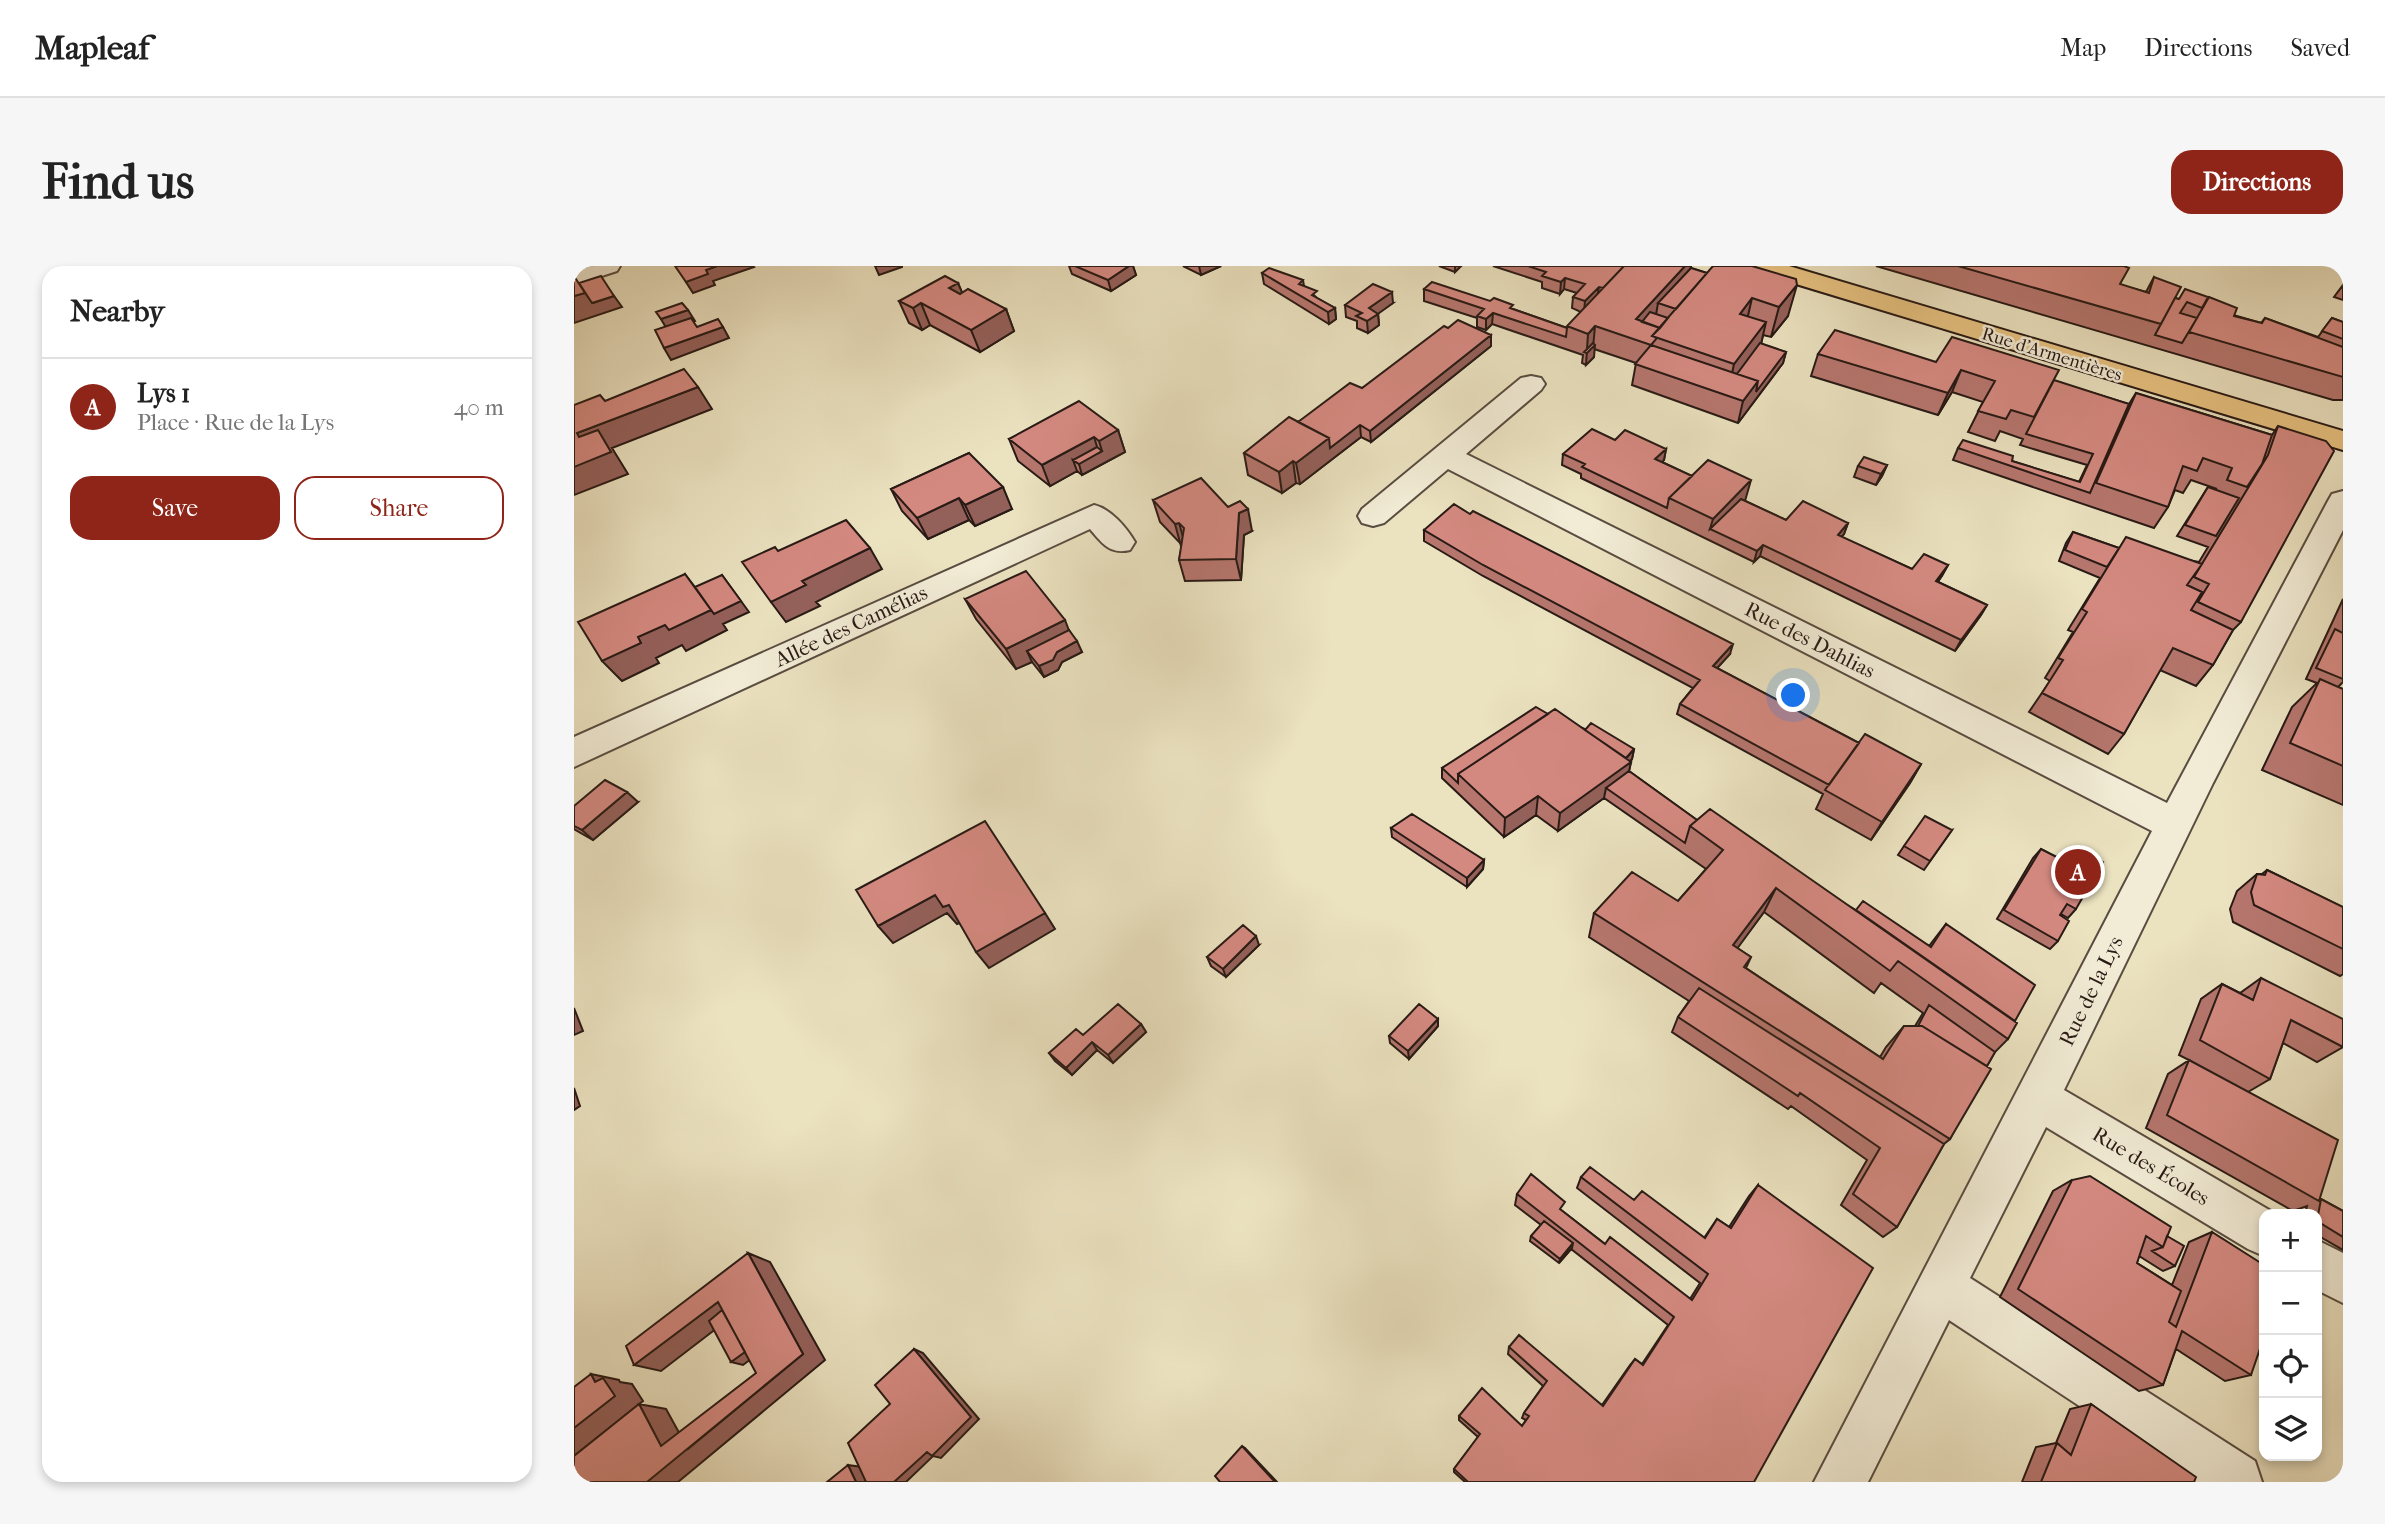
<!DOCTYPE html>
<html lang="en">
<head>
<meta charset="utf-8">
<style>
	:root { --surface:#fff; --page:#f6f6f6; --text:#222; --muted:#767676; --line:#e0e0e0; --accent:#8f2418 }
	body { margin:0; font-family:"IM FELL French Canon",serif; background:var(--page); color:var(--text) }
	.controls { position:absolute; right:21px; bottom:21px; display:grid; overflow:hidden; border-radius:14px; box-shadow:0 4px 10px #0003 }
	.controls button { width:63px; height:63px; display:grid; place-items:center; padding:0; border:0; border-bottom:2px solid var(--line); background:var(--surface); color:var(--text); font:35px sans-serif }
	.you { position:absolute; left:1220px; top:430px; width:24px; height:24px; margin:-18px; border:5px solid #fff; border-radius:50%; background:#1a73e8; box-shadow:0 0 0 10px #1a73e833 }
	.badge { display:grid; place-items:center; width:46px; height:46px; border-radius:50%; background:var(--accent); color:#fff; font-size:23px; font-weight:700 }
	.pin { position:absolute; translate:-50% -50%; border:4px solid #fff; box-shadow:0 2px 7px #0006 }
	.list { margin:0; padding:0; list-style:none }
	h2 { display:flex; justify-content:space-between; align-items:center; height:91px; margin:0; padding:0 28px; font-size:30px }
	h2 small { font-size:23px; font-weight:400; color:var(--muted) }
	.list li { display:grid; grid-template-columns:46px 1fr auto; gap:21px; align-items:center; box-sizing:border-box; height:98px; padding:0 28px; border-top:2px solid var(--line) }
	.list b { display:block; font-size:26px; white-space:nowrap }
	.list p { margin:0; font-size:23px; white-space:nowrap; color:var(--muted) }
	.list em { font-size:23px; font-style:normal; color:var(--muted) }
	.actions { display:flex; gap:14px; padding:21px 28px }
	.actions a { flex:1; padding:16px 0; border:2px solid var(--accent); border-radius:21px; text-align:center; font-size:24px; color:var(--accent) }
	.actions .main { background:var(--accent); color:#fff }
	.icon { flex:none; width:38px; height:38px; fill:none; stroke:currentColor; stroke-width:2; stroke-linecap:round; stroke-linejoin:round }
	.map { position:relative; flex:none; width:1769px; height:1216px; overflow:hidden; border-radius:21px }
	header { display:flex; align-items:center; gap:42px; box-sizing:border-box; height:98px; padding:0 35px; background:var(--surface); border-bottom:2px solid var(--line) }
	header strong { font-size:33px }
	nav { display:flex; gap:38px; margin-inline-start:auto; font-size:24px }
	.intro { display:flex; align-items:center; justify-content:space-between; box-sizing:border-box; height:168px; padding:0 42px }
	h1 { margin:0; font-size:49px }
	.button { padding:18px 32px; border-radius:21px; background:var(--accent); color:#fff; font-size:24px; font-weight:700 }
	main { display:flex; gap:42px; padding:0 42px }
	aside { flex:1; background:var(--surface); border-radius:21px; box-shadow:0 4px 10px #0003 }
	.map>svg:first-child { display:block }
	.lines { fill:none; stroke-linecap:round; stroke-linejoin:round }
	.minor-casing { stroke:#594c40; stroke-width:4 }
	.major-casing { stroke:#281a15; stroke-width:4 }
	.minor { fill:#f2ecd6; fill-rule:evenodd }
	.major { fill:#e6c180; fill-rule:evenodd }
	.wall { fill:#b6766e; stroke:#281a15; stroke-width:2; fill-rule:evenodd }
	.shaded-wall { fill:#94605a; stroke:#281a15; stroke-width:2 }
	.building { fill:#d48980; stroke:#281a15; stroke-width:2 }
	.labels { text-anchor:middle; stroke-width:5; stroke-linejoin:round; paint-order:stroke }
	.far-street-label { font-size:18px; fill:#281a15; stroke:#f2ecd6 }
	.street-label { font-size:21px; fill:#281a15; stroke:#f2ecd6 }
</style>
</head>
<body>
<header>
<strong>Mapleaf</strong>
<nav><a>Map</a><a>Directions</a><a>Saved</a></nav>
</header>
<div class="intro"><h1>Find us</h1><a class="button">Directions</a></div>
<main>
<aside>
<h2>Nearby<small></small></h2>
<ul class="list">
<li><span class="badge">A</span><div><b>Lys 1</b><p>Place · Rue de la Lys</p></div><em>40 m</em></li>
</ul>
<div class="actions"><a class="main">Save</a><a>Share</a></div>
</aside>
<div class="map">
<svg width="1769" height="1216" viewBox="0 0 1769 1216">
	<rect width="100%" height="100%" fill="#ebe2c0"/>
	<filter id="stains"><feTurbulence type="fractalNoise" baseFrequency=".00286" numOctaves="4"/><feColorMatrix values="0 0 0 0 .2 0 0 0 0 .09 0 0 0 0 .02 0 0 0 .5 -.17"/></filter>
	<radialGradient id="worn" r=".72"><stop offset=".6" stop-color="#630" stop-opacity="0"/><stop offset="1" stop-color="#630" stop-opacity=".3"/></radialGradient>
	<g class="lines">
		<g class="minor-casing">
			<path id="minor" d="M9,0h37l-3,5 -43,14v-16z
				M957,110l10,2 4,6 -4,6 -75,64 701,349 161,-302 4,-7 11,-3v39l-130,253 -149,307 212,124h-12v42l-16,-7 -202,-122 -76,151 285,183 7,21h-67l-246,-162 -81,162h-54l338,-651 -704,-362 -64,54 -11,3 -11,-3 -4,-7 4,-7 159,-131z
				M520,239c17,4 32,22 41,37l-5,8c-20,5 -28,-7 -40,-21l-516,238v-30z
				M1743,974l26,13v50l-26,-13z"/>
		</g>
		<g class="major-casing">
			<path id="major" d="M1176,0h39l554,165v19l-590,-179z"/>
		</g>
		<use href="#minor" class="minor"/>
		<use href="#major" class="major"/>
	</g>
	<path class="wall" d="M495,0h64l3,9 -25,16 -39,-17z
		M609,0h38l-20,9z
		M865,0h22l-6,6z
		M919,0h198v2l16,5 45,-7 36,50 -17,21 -8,-2 -2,9 25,8 -3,11 -45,60 -106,-38 4,-22 -42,-14v8l-8,8 -4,-2 1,-8 -91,-31 -6,6 -9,-3v-9l-53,-17v-12l89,20 54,19 14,-16 -9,-4 1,-11 4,-4 -13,-4 -4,5 -18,-6v-6z
		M1302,0h248l-4,19 26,7 8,-15 21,21 86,25 4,-5 53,19 14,-19 11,4v78h-10z
		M688,7l41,7 1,6 13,12 18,10 1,11 -7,5 -65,-40z
		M384,17l4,10 44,16 8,22 -34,21 -50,-27 -8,5 -13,-7 -10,-22z
		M1769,19v15l-9,-3z
		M819,37l-15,10 1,12 -11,8 -11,-5v-7l-11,-4 -1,-12z
		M917,80l-120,96 -10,-5 -61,47 -4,-1 -14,10 -34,-18 -4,-22 54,-31 64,-34z
		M1244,88l118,8 118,19 75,23 7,-11 136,42 6,-9 -37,196 -8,8 -20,35 -17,21 -36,-16 -36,64 -16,20 -79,-42 21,-31 -5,-3 28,-46 -5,-2 32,-52 -41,-17 7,-18 7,-11 46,16 80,14 9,-15 -31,-11 31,-49 9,2 -26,-9 -8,13 -8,-3 -7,17 -14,21 -201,-68 5,-12 54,13 67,21 8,-17 -67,-20 3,-6 -23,-8 -5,10 -27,-9 15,-30 -31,-10 -14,23 -127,-39z
		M544,164l7,22 -43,23 -5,-4 -27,15 -32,-25 -9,-22z
		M1041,174l51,9 -2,11 -2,2 124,58 62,3 -4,11 -3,3 71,32 36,-4 -10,17 49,23 -6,10 -26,36 -195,-95 -6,6 -173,-84v-4l-19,-9 1,-11z
		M395,187l43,56 -37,17 -6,-6 -41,19 -26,-28 -11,-22z
		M1313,199l-5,11 -6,9 -22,-8 4,-11z
		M579,234l99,31 -8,4 -3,45 -56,1 -6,-21 3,-15 -22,-23z
		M850,264l306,124 -13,14 142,75 62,21 -11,19 -39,57 -55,-31 7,-15 -146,-80 3,-10 13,-16 -210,-112 -59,-35z
		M391,333l104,31 13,22 -20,10 -4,8 -14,7 -12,-15 -16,7 -40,-50z
		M1769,333v83l-5,5 5,2v116l-81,-35 30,-63 25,-24 -11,-4z
		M974,448l86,35 -2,10 -2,2 1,1 -2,9 68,49 159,90 73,36 17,-22 69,97 -7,18 -13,13 -8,14 -37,73 -6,5 -47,83 -14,10 -42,-32 26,-45 -76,-54 -3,3 -116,-77 6,-15 11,-16 -100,-64 5,-24 84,-12 28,-32 -102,-71 -46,33 -22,-16 -32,22 -62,-59v-10zM1190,646l110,81 7,-10 42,30 -8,13h-11l-18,21 -6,10 -134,-89 5,-11 -14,-9z
		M64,536l-45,38 -19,-11v-23z
		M817,562l93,32 -1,9 -16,18 -75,-50z
		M1378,564l-28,40 -26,-15 6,-9z
		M1506,582l-4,61 -8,9 -7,-4 -3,27 -8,8 -53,-30 36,-61 8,-9 27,14z
		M1693,604l76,37v67l-3,2 -107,-54 -3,-13 7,-18 20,-17h5z
		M685,679l-33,32 -15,-11 -4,-9z
		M1687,712l82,69 -26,15 -34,-19 -13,36 -22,13 72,108 1,-1 22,12v39l-26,-15v-21h-12l2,-8 -14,5 -147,-83 22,-54 21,-14 -10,-5 22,-56 21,-15 18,9z
		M864,753v7l-29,33 -19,-16 -1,-7z
		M567,758l5,8 -33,31 -16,-13 -25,25 -17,-14 -6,-8 34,-18z
		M1007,911l53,23 70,38 13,-19 12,8 20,-31 9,-11 -4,297h-289l-11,-10v-3l24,-32 -19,-17v-4l63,10 4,-6 -4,-2 2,-5 19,-27 -35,-32 1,-7 93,58 28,-40 5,-6 7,5 26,-39 -97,-76 -12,14 -29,-22 1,-5 10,-11 -26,-20 2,-11 45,17 43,33 85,55 10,-16 -123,-95z
		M1498,914l95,56 8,30 -12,5 -24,-15 -2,7 35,22 17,-43 23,-10 39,143 -26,6 -49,-32 -13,36 -24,6 -139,-94 53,-106z
		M1517,1138l103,78h-172l14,-35 20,-4 14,-34z"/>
	<path class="shaded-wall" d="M143,0h36l1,1 -41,14 2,4 -22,8 -7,-11 20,-12z
		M301,0h27v1l-23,8z
		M555,0h4l3,9 -25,16 -3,-11z
		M625,0h22l-20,9z
		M881,0h6l-6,6z
		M1111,0h6l-2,13 -31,24 -2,12 -15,17 -5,-13z
		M991,12l-1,11 -4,5 1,-12z
		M384,17l9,21 -18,-16z
		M1223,19l-9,31 -17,21 8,-30z
		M1025,21l-2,11 -13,14 1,-11z
		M818,26l1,11 -18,13 3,-2 1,11 -11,8 -1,-12 2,-13z
		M11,27l8,10 21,-7 8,11 -48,16v-27z
		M1178,32l-7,31 -5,-15z
		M347,37l9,22 -8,5 -9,-22z
		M761,42l1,11 -7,5 -1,-12z
		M432,43l8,22 -34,21 -9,-22z
		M114,44l7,11 -27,10 -7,-12z
		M919,47l-1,11 -6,6v-11z
		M1192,56l-7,31 -29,30 4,-19z
		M1021,60l-2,22 2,-3 -1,12 -8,8 2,-31z
		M149,61l6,11 -58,22 -7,-12z
		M917,69v11l-120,96 -1,-11z
		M1212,86l-3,11 -45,60 5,-22 15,-20z
		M1387,104l-9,22 -14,23 10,-22z
		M124,121l14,22 -100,39 16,26 -54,21v-28l3,-34z
		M786,159l1,12 -61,47 -4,-21 33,-25z
		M544,164l7,22 -43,23 -3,-11 -6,-4 4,11 -27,15 -8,-21 52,-28 5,16 3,-2 -3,-10z
		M1092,183l-2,11 -11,10 2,-11z
		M719,195l3,22 -14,10 -3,-21z
		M1313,199l-5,11 -6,9 5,-11z
		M1177,214l-6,21 -35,28 3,-10z
		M429,221l9,22 -37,17 -10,-21z
		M385,232l10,22 -41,19 -11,-21z
		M674,243l4,22 -8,4 -3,45 -5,-21 3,-46z
		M605,257l6,21 -4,2 -6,-22z
		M1274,257l-4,11 -10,12 4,-11z
		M1189,279l-3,11 -6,6 3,-11z
		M296,282l12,21 -66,33 4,4 -34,16 -15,-20 31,-21z
		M1374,299l-6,11 -12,16 6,-11z
		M111,308l16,21 21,-20 27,37 -26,12 4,6 -41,21 -4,-6 -26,13 3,5 -37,18 -20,-20 36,-24z
		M1413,339l-6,10 -26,36 6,-11z
		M491,354l8,21 -46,10 5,11 -16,7 -10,-20z
		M503,375l5,11 -20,10 -4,8 -14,7 -5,-11 18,-14z
		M1159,378l-3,10 -20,22 3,-10z
		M1060,483l-2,10 -7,7 6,-4 -4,19 -21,7 -2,10 -46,33 2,-18 64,-52z
		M1347,498l-11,19 -39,57 11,-18z
		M53,526l11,10 -45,38 -11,-10z
		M964,530l-2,19 -32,22 1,-19z
		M910,594l-1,9 -16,18v-9z
		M1202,622l-12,24 -41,56 10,-23z
		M361,629l14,10 13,17 -5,2 -10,-11 -54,30 -15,-17z
		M471,647l10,16 -66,39 -13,-16z
		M682,670l3,9 -33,32 -3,-8z
		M0,742l9,23 -9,4z
		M864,753v7l-29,33 -1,-8z
		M567,758l5,8 -33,31 -5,-8z
		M518,776l5,8 -25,25 -6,-7z
		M0,822l6,18 -6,4z
		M999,977l-1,5 -13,15 1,-4z
		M174,987l22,9 55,98 -147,122h-31l14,-36 -22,-42 27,5 22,40 115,-95z
		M144,1036l23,8 22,40 -20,15 -12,-3 20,-16 -17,-31 -73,56 -27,-6z
		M340,1083l9,4 56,66 -38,39 -8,-2 -27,26h-12z
		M17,1108l28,6 1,2 12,2 11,17 -69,55v-28l21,-46z
		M668,1180l3,2 32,34h-2z
		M274,1199l21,3 7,14h-20z"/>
	<path class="building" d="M101,0h42l-11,4 2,4 -22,8z
		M501,0h54l-21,14z
		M954,0h96l-21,22 -4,-1 -14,14 -12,-4 12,-13 -20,-6 -4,4 -19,-6 4,-4z
		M1050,0h61l-49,53 24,9 -8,8 5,2 -6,7 107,36 -15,20 -108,-37 16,-19 -56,-19 -7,8 -21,-8z
		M1139,0h39l44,13 1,6 -18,22 -27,-9 -12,16 26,8 -32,42 -82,-28z
		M1384,0h166l5,2 -9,16 29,9 5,-16 27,10 -20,37z
		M695,2l34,12 -4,4 18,7 -5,4 23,13 -7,4 -66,-39z
		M1117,2l16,5 -31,36 -18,-6z
		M0,10l11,17 -11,3z
		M27,10l13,20 -22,7 -13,-20z
		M371,10l13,7 -9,5 11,6 8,-5 38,20 -35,21 -50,-27 -8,5 -14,-7z
		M858,16l58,19 4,-3 19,7 -3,3 57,20 -1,9 -73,-24 -7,6 -9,-3 7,-7 -60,-20z
		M799,18l19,8 -23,16 9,6 -11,7 -11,-5 6,-3 -17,-8z
		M1611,23l23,8 -6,11 -15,-6 -7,11 17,5 -15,25 -27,-8 20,-37 4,1z
		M1635,31l28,11 -3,8 28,7 3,-5 78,29v30l-154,-45z
		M108,37l6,7 -27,9 -5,-7z
		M1076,46l18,6 -8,10 -18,-6z
		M117,52l6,9 21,-8 5,8 -59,21 -9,-18z
		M1758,52l11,4v17l-21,-8z
		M884,54l33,15 -121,96 -10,-6 -30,23 -1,-10 -31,-16 52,-39 12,5 82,-62 4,2z
		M1261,64l101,32 16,-25 107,33 -25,47 -23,-7 -5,9 -28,-8 17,-30 -34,-11 -13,23 -130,-39z
		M1019,77l2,2 -8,8 -3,-1z
		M1186,77l26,9 -30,40 2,-11 -21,-7z
		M110,103l14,18 -121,46 2,4 19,-7 13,22 -37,15v-62l26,-10 5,6z
		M1480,114l75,24 -39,89 -132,-45 5,-8 50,16 -1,5 68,21 13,-28 -67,-20z
		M1562,127l136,42 -10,29 -15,23 -20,-7 5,-12 -29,-10 -6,13 -14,-5 -15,41 -72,-24z
		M505,135l39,29 -19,11 -5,-4 -52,28 -33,-26z
		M715,151l40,21 -33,25 -3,-2 -14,11 -35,-19z
		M1704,160l48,15 8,10 -93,171 -43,-20 11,-18 -15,-7 74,-122z
		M1018,163l23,11 10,-10 41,19 -11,10 37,17 -23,22 -2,10 -85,-41 3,-3 -22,-10z
		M523,181l5,4 -23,13 -6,-4z
		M395,187l34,34 -38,18 -6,-7 -42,20 -26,-29z
		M1290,191l23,8 -6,9 -23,-8z
		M1134,194l43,20 -38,39 -44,-21z
		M627,212l27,29 12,-6 8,8 -9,4 -3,46 -57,1 5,-32 -5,-5 -4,1 -22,-24z
		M1634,221l31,11 -23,38 -31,-11z
		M1167,233l45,21 17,-19 45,22 -10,12 74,34 12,-15 24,11 -12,16 51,24 -26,35 -198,-95 -6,6 -47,-22z
		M880,238l16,10 3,-3 260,133 -20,22 146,77 -30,42 -149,-81 20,-24 -217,-115 -59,-35z
		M272,254l24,28 -68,33 4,4 -35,17 -29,-40 33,-15 3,4z
		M1499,266l46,16 -12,19 -42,-17z
		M1552,271l76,27 -15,21 15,7 -11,18 42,20 -20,35 -40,-17 -49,86 -82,-41 21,-33 -5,-2 29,-46 -5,-3z
		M452,305l39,49 -59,29 -41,-50z
		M111,308l26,36 -42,20 -4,-5 -27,12 3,6 -39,18 -24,-39z
		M148,309l19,26 -27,13 -19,-27z
		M1761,363l8,4v46l-27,-11z
		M495,364l8,11 -20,11 -4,8 -14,6 -12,-15z
		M1746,413l23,10v77l-53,-23z
		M962,441l12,7 -90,60v9l-16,-15z
		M981,443l76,53 -71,51 -22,-17 -33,22 -47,-44z
		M1017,457l43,26 -8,9 -41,-28z
		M1291,468l56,30 -39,58 -57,-32z
		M1055,505l68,49 -7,6 -5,17 -79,-55z
		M31,514l22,12 -45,38 -8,-4v-20z
		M1136,543l307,214 -9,16 -110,-78 -8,10 -114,-83 -43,57 18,12 -7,10 139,92 21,-33h18l69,43 -41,70 -356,-226 38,-41 46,29 45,-51 -33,-24z
		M838,548l72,46 -17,18 -76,-50z
		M1351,550l27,14 -22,31 -26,-15z
		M411,555l60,92 -69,39 -27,-47 -6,2 -8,-12 -57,31 -22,-36z
		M1506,582l23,14 -27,47 -9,-5 -7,11 9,6 -11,20 -54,-31 37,-61 29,15z
		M1693,604l76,37v42l-89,-44 -3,-13 6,-18 8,1z
		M1289,635l68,46 15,-23 89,61 -20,36 -159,-111z
		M669,659l13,11 -33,33 -16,-12z
		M1687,712l82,41v28l-52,-27 -21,59 -70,-39 22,-56 31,16z
		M1125,722l245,156 -47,83 -44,-33 27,-46 -80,-55 -2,3 -120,-79z
		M544,738l23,20 -33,31 -16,-13 -26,26 -17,-15 27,-24 7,6z
		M845,738l19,15 -30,32 -19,-15z
		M1355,739l66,47 -8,14 -65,-40h-4z
		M1615,794l149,80 -19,61 -152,-86z
		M1016,901l44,33 8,-9 63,47 12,-19 14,9 27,-43 115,83 -119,214h-286l-14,-13 26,-35 -21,-18 23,-28 40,38 7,-10 -5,-3 23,-32 -38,-34 10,-12 84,71 32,-47 8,6 31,-48 -157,-123 14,-20 34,28 -5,7 45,35 5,-7 82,63 16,-26 -127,-97z
		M1516,910l81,51 -8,20 -17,-11 -9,27 44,28 -12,31 7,5 36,-95 52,33v72l-13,38 -69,-44 -19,54 -145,-96 54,-109z
		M1747,933l22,12v26l-26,-16z
		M970,955l29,22 -13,16 -29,-23z
		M1593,970l17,10 -9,20 -23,-15 11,-4z
		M174,987l55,101 -156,128h-73v-26l65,-52 22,42 95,-73 -38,-71 -84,63 -8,-19z
		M148,1044l23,42 -14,10 -22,-41z
		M340,1083l57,68 -39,39 -5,-4 -33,30h-28l-18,-39 42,-39 -15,-19z
		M17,1108l4,8 8,-4 12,18 -41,32v-41z
		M1517,1138l105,73 -2,5h-153l16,-39 14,12z
		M668,1180l33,36h-55l-5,-6z
		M274,1199l8,17h-29z"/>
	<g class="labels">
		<g class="far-street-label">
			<text transform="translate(1478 88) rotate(17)" y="6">Rue d'Armentières</text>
		</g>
		<g class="street-label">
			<text transform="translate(277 360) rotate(-25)" y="7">Allée des Camélias</text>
			<text transform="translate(1236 374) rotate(27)" y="7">Rue des Dahlias</text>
			<text transform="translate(1517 725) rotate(-64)" y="7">Rue de la Lys</text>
			<text transform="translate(1577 900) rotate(31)" y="7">Rue des Écoles</text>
		</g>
	</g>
	<rect width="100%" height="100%" filter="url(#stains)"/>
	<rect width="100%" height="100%" fill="url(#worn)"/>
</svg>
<div class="controls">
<button>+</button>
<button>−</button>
<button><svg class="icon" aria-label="locate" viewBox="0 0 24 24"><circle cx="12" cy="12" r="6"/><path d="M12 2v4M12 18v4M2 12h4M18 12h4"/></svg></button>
<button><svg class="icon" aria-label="layers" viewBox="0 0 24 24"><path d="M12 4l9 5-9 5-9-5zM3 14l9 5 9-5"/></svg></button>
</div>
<div class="you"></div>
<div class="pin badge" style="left:1504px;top:606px">A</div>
</div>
</main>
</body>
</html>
